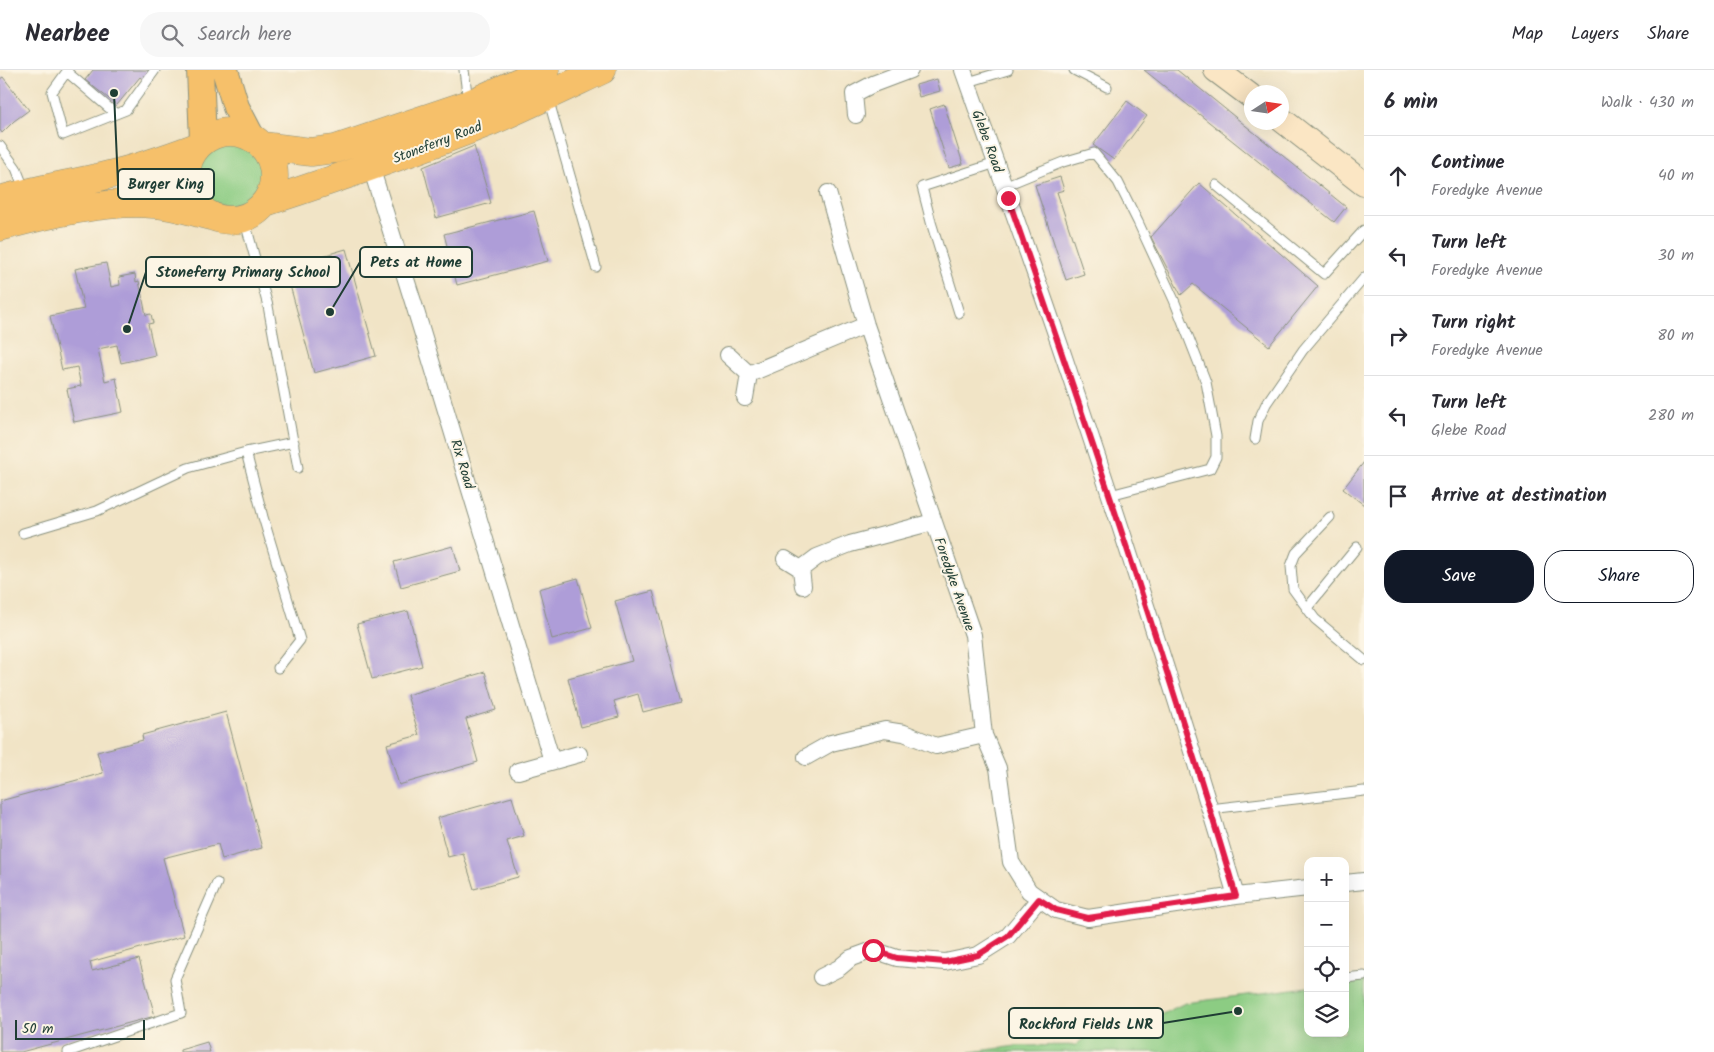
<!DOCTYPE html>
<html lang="en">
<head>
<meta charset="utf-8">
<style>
	:root { --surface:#fff; --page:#f7f7f7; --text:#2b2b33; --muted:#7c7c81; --line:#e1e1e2; --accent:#111827 }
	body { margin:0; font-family:Kalam,sans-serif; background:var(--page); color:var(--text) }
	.controls { position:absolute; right:15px; bottom:15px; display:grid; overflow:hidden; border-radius:10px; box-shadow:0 5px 20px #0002 }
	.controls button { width:45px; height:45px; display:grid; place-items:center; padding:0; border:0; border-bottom:1px solid var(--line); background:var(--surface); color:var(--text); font:25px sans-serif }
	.compass { position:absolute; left:1244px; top:15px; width:45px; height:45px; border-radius:50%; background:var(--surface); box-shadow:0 5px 20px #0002; rotate:78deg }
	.scale { position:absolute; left:15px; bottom:12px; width:130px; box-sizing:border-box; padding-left:5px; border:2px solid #1f3d34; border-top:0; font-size:14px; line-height:18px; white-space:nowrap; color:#1f3d34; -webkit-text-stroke:4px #fcf5e5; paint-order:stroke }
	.stop { position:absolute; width:15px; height:15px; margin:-11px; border:4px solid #e11d48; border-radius:50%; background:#fff }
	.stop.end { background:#e11d48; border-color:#fff; box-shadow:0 1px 5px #0008 }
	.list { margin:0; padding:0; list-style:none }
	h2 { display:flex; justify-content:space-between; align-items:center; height:65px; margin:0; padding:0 20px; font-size:21px }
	h2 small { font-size:16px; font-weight:400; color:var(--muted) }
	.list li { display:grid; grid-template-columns:32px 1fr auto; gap:15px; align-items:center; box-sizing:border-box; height:80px; padding:0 20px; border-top:1px solid var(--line) }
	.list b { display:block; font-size:19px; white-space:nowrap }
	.list p { margin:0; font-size:16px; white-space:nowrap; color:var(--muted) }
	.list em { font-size:16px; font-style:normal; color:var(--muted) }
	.actions { display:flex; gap:10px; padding:15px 20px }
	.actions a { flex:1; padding:11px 0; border:1px solid var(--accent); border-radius:20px; text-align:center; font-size:18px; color:var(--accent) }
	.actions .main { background:var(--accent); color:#fff }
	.icon { flex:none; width:28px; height:28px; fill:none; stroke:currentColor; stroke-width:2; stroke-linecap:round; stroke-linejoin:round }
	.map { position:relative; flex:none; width:1364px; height:982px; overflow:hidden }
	header { display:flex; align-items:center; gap:30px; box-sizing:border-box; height:70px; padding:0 25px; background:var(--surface); border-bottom:1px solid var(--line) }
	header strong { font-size:24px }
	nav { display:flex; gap:28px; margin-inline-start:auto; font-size:18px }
	.search { width:350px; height:45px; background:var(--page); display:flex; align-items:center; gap:12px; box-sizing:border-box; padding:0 18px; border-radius:20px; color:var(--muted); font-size:19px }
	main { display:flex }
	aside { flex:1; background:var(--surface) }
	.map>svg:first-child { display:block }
	.green { fill:#8ccc83; stroke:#56845c }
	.building { fill:#ae9dd8 }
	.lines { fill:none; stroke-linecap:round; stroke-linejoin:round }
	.service-casing { stroke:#88907d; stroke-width:11 }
	.minor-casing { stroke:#88907d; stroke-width:18 }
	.secondary-casing { stroke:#88907d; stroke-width:26 }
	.primary-casing { stroke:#88907d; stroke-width:28 }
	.trunk-casing { stroke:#88907d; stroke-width:29 }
	.service { stroke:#fff; stroke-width:9 }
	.minor { stroke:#fff; stroke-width:16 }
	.secondary { stroke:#fbe6c4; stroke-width:24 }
	.primary { stroke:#f6c06b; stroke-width:26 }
	.trunk { stroke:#f6c06b; stroke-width:28 }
	.route { stroke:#e11d48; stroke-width:6 }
	.labels { text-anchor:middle; stroke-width:4; stroke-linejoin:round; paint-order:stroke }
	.street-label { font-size:14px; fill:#1f3d34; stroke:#fcf5e5 }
	.leader { fill:none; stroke:#1f3d34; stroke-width:2 }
	.callout-dot { fill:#1f3d34; stroke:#fcf5e5; stroke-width:2 }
	.callout { fill:#fcf5e5; stroke:#1f3d34; stroke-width:2 }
	.callout-label { font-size:15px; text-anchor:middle; font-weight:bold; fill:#1f3d34 }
</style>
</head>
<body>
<header>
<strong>Nearbee</strong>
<div class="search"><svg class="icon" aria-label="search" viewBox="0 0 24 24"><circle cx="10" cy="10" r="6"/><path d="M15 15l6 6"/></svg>Search here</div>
<nav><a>Map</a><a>Layers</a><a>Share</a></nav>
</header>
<main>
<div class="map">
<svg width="1364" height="982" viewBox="0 0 1364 982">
	<rect width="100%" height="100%" fill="#fcf5e5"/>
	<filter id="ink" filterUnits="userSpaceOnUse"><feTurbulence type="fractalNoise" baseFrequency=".02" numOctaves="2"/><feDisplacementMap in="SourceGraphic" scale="10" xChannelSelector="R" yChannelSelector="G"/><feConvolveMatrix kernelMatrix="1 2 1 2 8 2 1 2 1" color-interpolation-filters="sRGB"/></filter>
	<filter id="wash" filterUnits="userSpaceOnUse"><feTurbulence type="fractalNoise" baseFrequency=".0096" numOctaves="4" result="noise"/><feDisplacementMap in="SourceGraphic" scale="20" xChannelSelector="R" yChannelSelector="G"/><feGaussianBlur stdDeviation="1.12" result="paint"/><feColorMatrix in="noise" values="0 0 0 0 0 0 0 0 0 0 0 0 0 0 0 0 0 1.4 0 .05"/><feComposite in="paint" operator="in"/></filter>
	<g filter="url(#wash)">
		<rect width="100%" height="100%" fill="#f1e4c6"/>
		<path class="green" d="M196 106a34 34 0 1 1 68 0a34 34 0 1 1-68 0Z
			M1364,910v72h-394l46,-6 60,-1 17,-14 59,-12 33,-16 123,-16v46h37v-50z"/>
		<g id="blocks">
			<path class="building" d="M93,0h61l-9,11 -5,-4 -23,28 -32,-25z
				M1144,0h33l169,137 -12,15z
				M3,7l26,33 -15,11 -12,12 -2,-3v-51z
				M937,9l3,12 -21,6 -3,-12z
				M1127,31l20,15 -33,44 -21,-15z
				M944,34l19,60 -14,4 -19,-59z
				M474,76l17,57 -55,15 -13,-51z
				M1060,107l4,13 -7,2 27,82 -18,6 -31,-95z
				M1199,113l119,103 -49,60 -76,-62 -12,11 -30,-58z
				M534,141l14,50 -91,24 -13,-51z
				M346,179l30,107 -62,17 -29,-106z
				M106,193l5,24 9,-2 -1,-8 16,-3 1,8 3,-1 7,34 5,-1 2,9 -5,1 7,31 -34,8 -4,-18 -19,4 7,32 11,-3 7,34 -49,10 -7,-33 14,-3 -4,-19 -15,3 -12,-54 34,-7 -9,-40z
				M1364,392v43l-21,-16z
				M453,476l7,25 -59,16 -7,-25z
				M578,508l14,50 -40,11 -13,-50z
				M653,521l29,111 -39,10 -5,-18 -24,7 5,16 -38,10 -13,-49 64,-17 -17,-60z
				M408,541l14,55 -50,13 -15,-55z
				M485,602l11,38 -30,9 12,43 -79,23 -12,-41 32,-9 -12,-40z
				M226,642l36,136 -40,11 -4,-15 -55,14 21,78 -94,26 2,9 47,-12 16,57 -134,36h-21v-251l103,-28 -6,-21 46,-12 -1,-5z
				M512,727l12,39 -17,5 11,36 -44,12 -11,-36 -15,4 -11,-39z
				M207,972l3,10h-30v-2z"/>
		</g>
	</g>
	<g filter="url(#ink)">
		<use href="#blocks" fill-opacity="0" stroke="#88907d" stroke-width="1"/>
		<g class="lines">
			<g class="service-casing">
				<path id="service" d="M68,0l-16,22 11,43 63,-25 29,-40
					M464,0l4,31
					M1074,0l33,17
					M67,2l49,42
					M968,12l40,-12
					M548,28l48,169
					M0,76l16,22 9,23
					M1216,115l108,89 40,-44
					M1004,116l59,-24 31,-9 24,29 20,40 36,78 32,82 10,54v21l-6,12 -100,26
					M244,148l24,88 30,162
					M959,243l-28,-91 -9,-35 74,-24
					M1255,369l3,-18 8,-17 37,-54 61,-72
					M1330,447l-34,36 -5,13 2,23 22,30 49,41
					M23,463l74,-22 91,-43 58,-16
					M1307,538l50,-61
					M278,598l22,-28 -37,-123 -17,-65 48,-10
					M1210,739l154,-18
					M1345,908l19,-2
					M68,982l113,-39 -6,-34 42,-96"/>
			</g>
			<g class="minor-casing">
				<path id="minor" d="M963,0c37,105 75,209 110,314 57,170 112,340 163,512
					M856,45l-2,-21 19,-10 37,-14
					M371,97l44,141 137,453
					M828,123l38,132 107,310 11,100 14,33 13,94 18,29 27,19 32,8 148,-22 72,-8
					M728,285l21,19 -4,24
					M749,304l117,-49
					M785,489l16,10 2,17
					M801,499l16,-12 33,-13 83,-22
					M806,687l25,-14 54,-13 19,3 32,13 48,-11
					M518,701l61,-17
					M1345,813l19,-2
					M821,907l18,-9 12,-10 22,-8 24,8 48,4 33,-7 30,-19 31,-37"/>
			</g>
			<g class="secondary-casing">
				<path id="secondary" d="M1216,0l36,27
					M1282,50l82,64"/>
			</g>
			<g class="primary-casing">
				<path id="primary" d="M200,0l3,70
					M225,0l11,37 15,29"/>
			</g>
			<g class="trunk-casing">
				<path id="trunk" d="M186 106a44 44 0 1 1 88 0a44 44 0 1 1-88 0Z
					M263,76l48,6 24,-3 134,-45 76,-34
					M0,130c36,-11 72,-16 108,-25 30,-7 59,-17 88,-28
					M266,132c76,-25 151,-51 226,-81 37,-16 74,-34 110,-51
					M0,157c45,-12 107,-27 153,-23 19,1 38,7 57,12"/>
			</g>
			<use href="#service" class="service"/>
			<use href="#minor" class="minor"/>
			<use href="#secondary" class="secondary"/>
			<use href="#primary" class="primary"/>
			<use href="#trunk" class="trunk"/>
		</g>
	</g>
	<g class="lines" filter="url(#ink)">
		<path class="route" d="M873,880l24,8 48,4 33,-7 30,-19 31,-37 17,11 32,8 148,-22c-70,-235 -147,-467 -228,-698"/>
	</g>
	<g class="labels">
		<g class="street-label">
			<text transform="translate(988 71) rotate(70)" y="5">Glebe Road</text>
			<text transform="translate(437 72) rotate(-21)" y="5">Stoneferry Road</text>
			<text transform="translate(463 394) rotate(73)" y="5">Rix Road</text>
			<text transform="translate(955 514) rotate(71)" y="5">Foredyke Avenue</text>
		</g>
	</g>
	<path class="leader" d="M114 23L118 114M330 242L360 192M127 259L146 202M1238 941L1163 953"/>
	<g class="callout-dot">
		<circle cx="114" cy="23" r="5"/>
		<circle cx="330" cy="242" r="5"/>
		<circle cx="127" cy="259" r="5"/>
		<circle cx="1238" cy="941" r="5"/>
	</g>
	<g class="callout">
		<rect x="118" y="99" width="96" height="30" rx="5"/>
		<rect x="360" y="177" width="112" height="30" rx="5"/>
		<rect x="146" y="187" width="194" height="30" rx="5"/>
		<rect x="1009" y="938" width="154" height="30" rx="5"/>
	</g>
	<g class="callout-label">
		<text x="166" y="119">Burger King</text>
		<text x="416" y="197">Pets at Home</text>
		<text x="243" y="207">Stoneferry Primary School</text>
		<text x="1086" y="959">Rockford Fields LNR</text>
	</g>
</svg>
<div class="controls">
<button>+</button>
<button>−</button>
<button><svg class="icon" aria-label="locate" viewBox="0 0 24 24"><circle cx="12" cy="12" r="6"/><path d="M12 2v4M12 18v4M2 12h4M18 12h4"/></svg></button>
<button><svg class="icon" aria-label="layers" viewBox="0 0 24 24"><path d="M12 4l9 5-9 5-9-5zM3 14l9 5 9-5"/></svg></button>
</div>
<svg class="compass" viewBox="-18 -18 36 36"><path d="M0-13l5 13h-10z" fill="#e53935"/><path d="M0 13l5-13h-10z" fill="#7c7c81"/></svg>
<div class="scale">50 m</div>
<div class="stop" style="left:873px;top:880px"></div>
<div class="stop end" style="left:1008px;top:128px"></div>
</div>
<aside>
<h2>6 min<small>Walk · 430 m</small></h2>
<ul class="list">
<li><svg class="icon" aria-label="ahead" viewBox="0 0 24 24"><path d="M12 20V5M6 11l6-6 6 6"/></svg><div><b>Continue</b><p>Foredyke Avenue</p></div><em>40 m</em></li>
<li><svg class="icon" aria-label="left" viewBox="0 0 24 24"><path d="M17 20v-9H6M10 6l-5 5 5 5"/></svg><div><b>Turn left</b><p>Foredyke Avenue</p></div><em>30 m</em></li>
<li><svg class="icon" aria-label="right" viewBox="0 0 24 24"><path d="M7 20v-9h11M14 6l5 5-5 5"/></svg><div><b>Turn right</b><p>Foredyke Avenue</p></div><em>80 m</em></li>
<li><svg class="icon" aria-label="left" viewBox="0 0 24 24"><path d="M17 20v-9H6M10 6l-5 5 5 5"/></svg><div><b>Turn left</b><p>Glebe Road</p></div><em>280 m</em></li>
<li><svg class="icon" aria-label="arrive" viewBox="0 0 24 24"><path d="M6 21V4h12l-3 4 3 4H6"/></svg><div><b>Arrive at destination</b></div></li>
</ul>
<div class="actions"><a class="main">Save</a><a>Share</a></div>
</aside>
</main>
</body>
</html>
